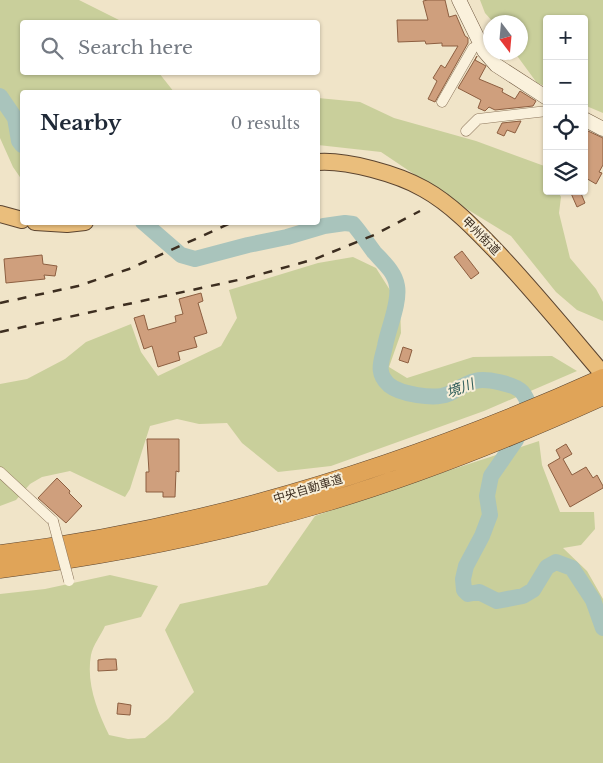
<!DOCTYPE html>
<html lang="en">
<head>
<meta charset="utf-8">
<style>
	:root { --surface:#fff; --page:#f6f6f7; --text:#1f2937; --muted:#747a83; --line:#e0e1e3 }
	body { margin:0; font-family:"Libre Baskerville","Noto Sans JP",serif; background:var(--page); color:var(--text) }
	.controls { position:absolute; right:15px; top:15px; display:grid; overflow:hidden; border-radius:5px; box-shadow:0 1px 4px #0004 }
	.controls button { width:45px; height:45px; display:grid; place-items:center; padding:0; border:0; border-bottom:1px solid var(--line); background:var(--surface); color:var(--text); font:25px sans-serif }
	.compass { position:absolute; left:483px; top:15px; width:45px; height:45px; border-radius:50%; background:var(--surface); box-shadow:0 1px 4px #0004; rotate:164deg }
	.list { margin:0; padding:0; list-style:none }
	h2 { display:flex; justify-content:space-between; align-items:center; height:65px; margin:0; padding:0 20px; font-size:21px }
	h2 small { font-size:16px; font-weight:400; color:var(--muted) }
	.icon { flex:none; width:28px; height:28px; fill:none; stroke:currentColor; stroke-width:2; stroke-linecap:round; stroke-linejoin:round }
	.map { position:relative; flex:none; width:603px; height:763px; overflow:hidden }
	.search { position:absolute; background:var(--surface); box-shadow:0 1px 4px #0004; left:20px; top:20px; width:300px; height:55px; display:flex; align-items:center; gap:12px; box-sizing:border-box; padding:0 18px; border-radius:5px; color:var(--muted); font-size:19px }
	.panel { position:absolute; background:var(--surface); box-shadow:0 1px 4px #0004; left:20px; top:90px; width:300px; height:135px; border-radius:5px }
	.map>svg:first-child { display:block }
	.green { fill:#c9cf9b }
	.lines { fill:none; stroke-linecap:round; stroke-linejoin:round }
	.river { stroke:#a9c4bc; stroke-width:16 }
	.building { fill:#cf9f7d; stroke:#8d5f41 }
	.minor-casing { stroke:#8d765c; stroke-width:11 }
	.secondary-casing { stroke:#6f573f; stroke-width:15 }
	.trunk-casing { stroke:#5b4430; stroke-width:18 }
	.motorway-casing { stroke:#5b4430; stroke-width:19 }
	.minor { stroke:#faf1dc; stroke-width:10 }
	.secondary { stroke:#faf1dc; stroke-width:14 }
	.trunk { stroke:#eabe7c; stroke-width:16 }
	.motorway { stroke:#e0a458; stroke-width:18 }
	.rail { stroke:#3d2e20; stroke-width:2.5; stroke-dasharray:9 9; stroke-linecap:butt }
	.minor-bridge-casing { stroke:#8d765c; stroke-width:11; stroke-linecap:butt }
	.minor-bridge { stroke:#faf1dc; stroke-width:10 }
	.labels { text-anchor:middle; stroke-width:4; stroke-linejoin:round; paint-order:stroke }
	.street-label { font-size:12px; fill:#3d2e20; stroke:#f7eed8 }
	.water-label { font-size:14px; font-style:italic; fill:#2f5d5a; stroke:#f7eed8 }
</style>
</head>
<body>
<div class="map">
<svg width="603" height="763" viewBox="0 0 603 763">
	<rect width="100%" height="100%" fill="#f0e4c8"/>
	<path class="green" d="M0,0h79l44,22h-101v50l137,1 15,19h-152v88l-9,-13 -13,-29z
		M480,0h123v113l-19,-8v-86h-37v68l-10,-4 -22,-30 5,-1v-30h-27l-8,-9z
		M318,98l42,4 34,16 82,23 71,26v24h11l3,6 -2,16 11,45 26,31 7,13v19l-26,-11 -21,-18 -45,-56 -54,-33 -76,-51 -63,-7z
		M353,257l23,11 24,38 1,27 -12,34 18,11 66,-21 79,-1 25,15 -93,40 -153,55 -53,6 -36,-29 -15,-20 -28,1 -22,-5 -27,7 -20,63 -5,8 -55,-26 -28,6 -12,7 -14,16 -16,6v-122l27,-5 38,-20 21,-17 45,-18 10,28 17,24 63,-30 16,-28 -8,-28 89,-27z
		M539,441l3,24 18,47h34l1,17 -14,16 -18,3 24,23 16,28v164h-603v-169l45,-5 65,-14 48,11 -17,31 -36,9c-4,9 -12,19 -14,29 -5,28 6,55 18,80l19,4 17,-1 23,-19 26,-27 -29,-62 15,-26 87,-19 48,-69 74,-26z"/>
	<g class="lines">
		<path class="river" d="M0,96l15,22 4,23 3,4
			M143,222l38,33 14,4 53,-14 39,-8 37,-11 21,-3 8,1c8,9 14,19 21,28 9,10 21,20 23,34 3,17 -9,43 -12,60 -3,15 -10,26 4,39 11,9 45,15 59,9 9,-4 17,-11 27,-13 11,-3 40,3 47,11 3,3 4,7 6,10l-12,38 -25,36 -4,20 3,19 -8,21 -16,30 -3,13 1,11 4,4 11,-2 18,9 26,-5 10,-6 14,-23 9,-5 16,6 21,32 10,28"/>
	</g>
	<path class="building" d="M428,0h17l4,17 7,-2 9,21 3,2v5l-33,59 -7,-3 9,-18 -4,-3 8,-13 4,3 13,-22h-16v-3l-16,1 -1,-3 -27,1 -1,-22h31l-5,-19z
		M477,56l-2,4 11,6 -7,13 24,10 -1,3 13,7 5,-8 16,10 -3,5 -38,4 -6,-3 -4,4 -7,-3 3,-8 -23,-12z
		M521,121l-6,12 -8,-3 -3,6 -7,-3 5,-10z
		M588,131l15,7v27l-4,7 3,1 -6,11 -12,-7v-40z
		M570,191h10l5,12 -8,4z
		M462,251l17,22 -8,6 -17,-22z
		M42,255l1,9 14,2 -2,10 -11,-1 1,4 -39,4 -2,-24z
		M201,293l2,8 -5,2 9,30 -13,4 3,10 -19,5 2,8 -22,7 -6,-21 -8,3 -10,-31 10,-3 4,15 28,-8 -1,-6 8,-2 -4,-15z
		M403,347l9,3 -4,13 -9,-3z
		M147,439h32v33l-3,-1 -1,26h-12v-5h-17v-20h3z
		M566,444l6,10 -9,5 9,16 14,-8 7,11 4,-3 6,11v2l-33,19 -22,-42 12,-7 -4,-8z
		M57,478l13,13 -1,2 13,13 -16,17 -28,-25z
		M106,659h10l1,11 -19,1v-11z
		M118,703l13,2 -1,10 -13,-1z"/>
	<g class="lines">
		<g class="minor-casing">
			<path id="minor" d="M442,102l31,-54 7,-3
				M466,131l12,-12 69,-8
				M0,472l53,49"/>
		</g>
		<g class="secondary-casing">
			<path id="secondary" d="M459,0l25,51 12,14 51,33
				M584,119l19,10"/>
		</g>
		<g class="trunk-casing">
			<path id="trunk" d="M318,162c29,-2 80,12 106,27 27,15 50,39 72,62 37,39 72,82 107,123
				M0,214l22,6
				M35,222l32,2 18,-2"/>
		</g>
		<g class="motorway-casing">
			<path id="motorway" d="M0,554c211,-26 410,-89 603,-176
				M0,569c112,-14 222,-36 330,-68 93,-28 185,-65 273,-105"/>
		</g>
		<use href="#minor" class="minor"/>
		<use href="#secondary" class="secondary"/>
		<use href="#trunk" class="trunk"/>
		<use href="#motorway" class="motorway"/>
		<path class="rail" d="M0,303l78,-17 51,-17 104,-47
			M0,332l247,-54 68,-19 59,-24 46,-24"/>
		<g class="minor-bridge-casing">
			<path id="minor-bridge" d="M53,521l16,60"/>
		</g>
		<use href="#minor-bridge" class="minor-bridge"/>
	</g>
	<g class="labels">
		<g class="street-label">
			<text transform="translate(481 236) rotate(45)" y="4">甲州街道</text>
			<text transform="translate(308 489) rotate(-17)" y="4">中央自動車道</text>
		</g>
		<g class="water-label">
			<text transform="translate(460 388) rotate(-20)" y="5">境川</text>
		</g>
	</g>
</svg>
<div class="controls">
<button>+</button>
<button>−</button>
<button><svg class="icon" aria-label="locate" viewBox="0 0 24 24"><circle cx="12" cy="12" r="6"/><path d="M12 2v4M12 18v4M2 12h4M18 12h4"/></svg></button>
<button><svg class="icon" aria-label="layers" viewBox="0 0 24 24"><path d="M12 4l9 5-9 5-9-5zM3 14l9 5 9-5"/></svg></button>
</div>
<svg class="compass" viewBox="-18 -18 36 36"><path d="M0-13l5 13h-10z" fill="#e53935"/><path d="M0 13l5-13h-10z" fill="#747a83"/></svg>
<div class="search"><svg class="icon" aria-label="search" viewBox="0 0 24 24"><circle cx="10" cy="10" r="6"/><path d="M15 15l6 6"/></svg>Search here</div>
<section class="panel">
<h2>Nearby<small>0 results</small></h2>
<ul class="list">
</ul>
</section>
</div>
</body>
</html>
